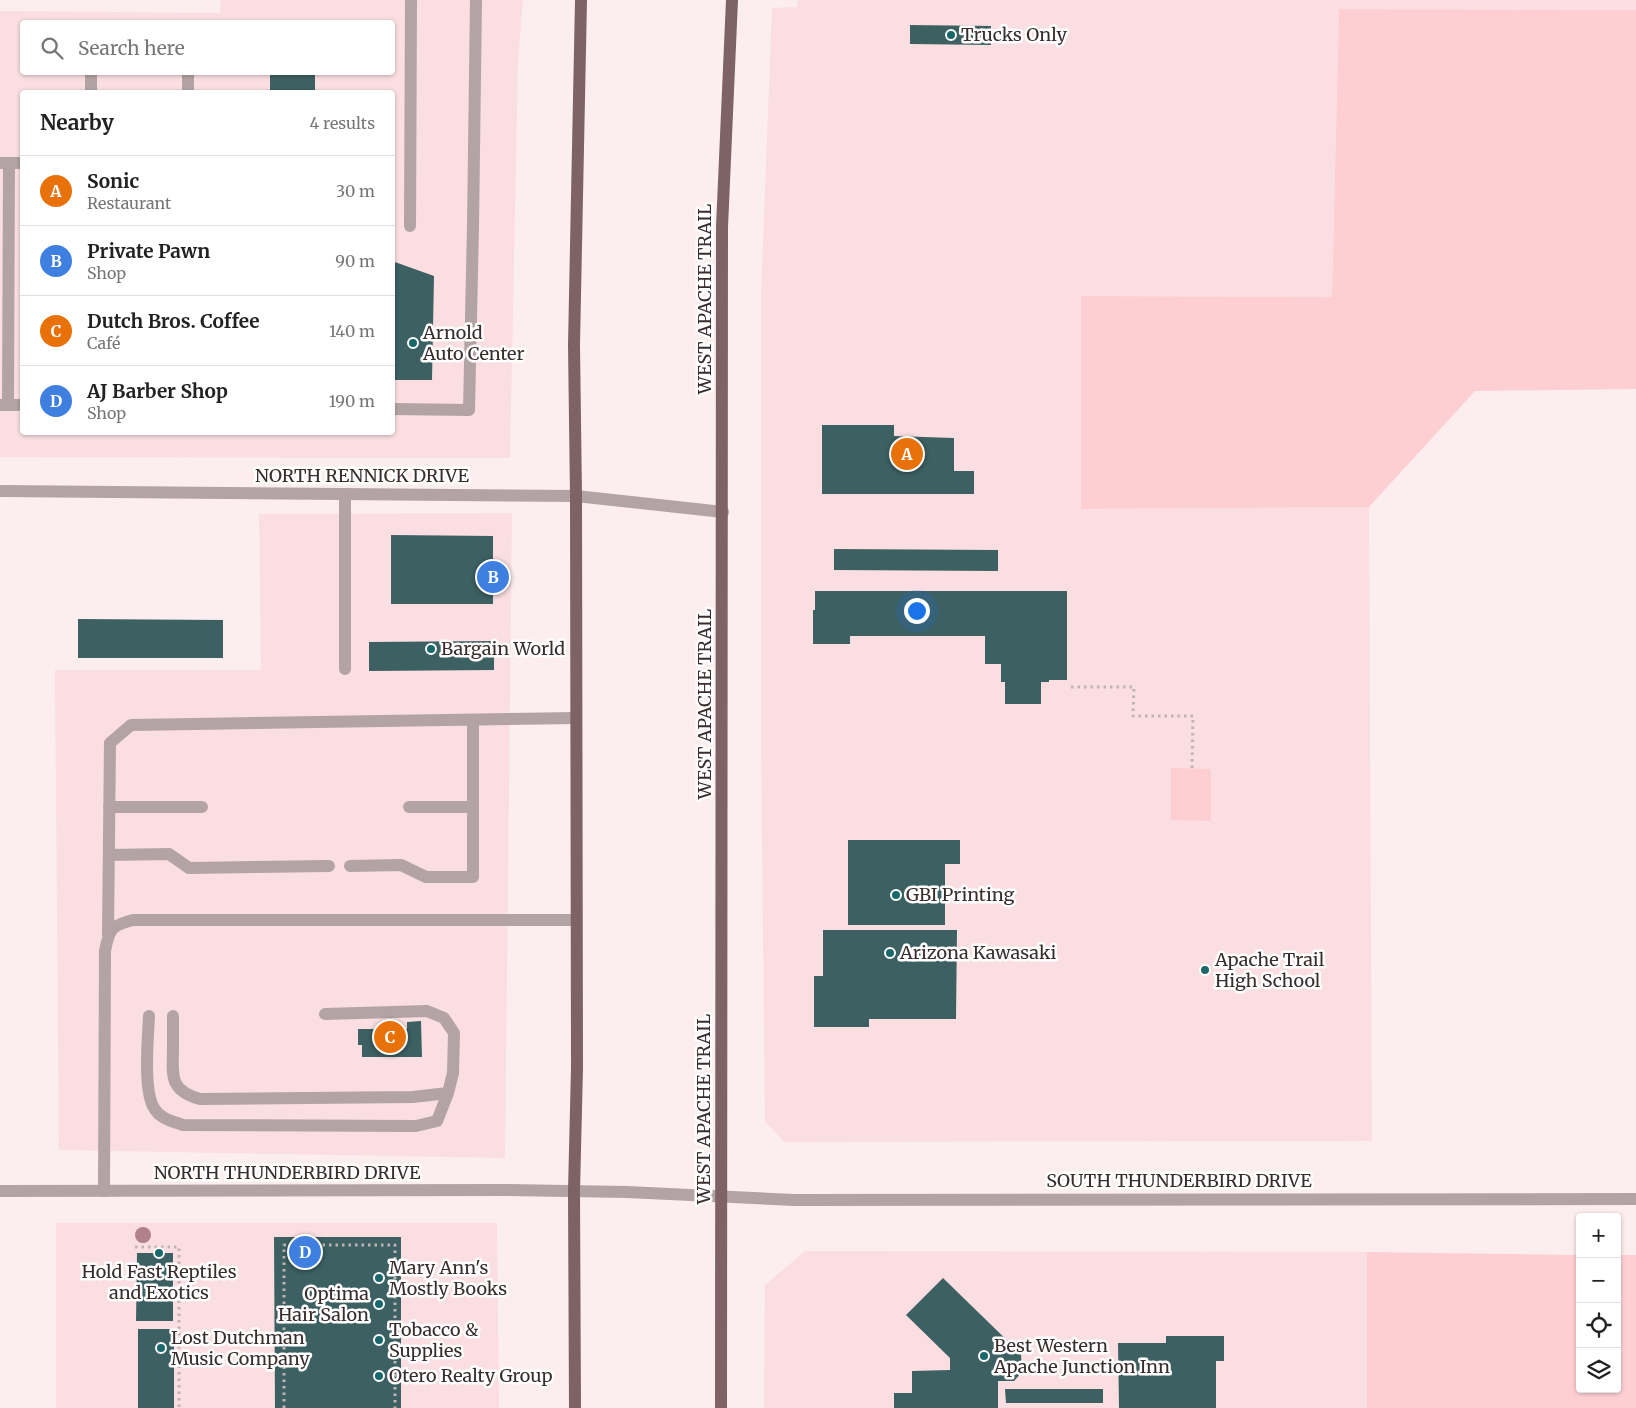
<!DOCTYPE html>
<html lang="en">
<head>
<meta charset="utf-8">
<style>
	:root { --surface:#fff; --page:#f6f6f6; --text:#222; --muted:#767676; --line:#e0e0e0; --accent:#1a686b }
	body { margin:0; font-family:Merriweather,serif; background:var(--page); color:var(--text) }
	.controls { position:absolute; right:15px; bottom:15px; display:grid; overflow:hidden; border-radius:5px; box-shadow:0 1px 4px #0004 }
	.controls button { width:45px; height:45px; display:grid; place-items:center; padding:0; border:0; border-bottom:1px solid var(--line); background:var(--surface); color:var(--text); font:25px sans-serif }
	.you { position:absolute; left:916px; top:610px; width:18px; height:18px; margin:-12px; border:4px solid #fff; border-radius:50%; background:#1a73e8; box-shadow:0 0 0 8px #1a73e833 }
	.badge { display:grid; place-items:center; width:32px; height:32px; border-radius:50%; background:var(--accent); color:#fff; font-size:16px; font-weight:700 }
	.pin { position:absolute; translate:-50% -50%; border:2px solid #fff; box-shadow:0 1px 5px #0006 }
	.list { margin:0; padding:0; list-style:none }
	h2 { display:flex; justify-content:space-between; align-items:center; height:65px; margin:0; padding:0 20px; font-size:21px }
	h2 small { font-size:16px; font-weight:400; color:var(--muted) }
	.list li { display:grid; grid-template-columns:32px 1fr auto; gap:15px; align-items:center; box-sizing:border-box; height:70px; padding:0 20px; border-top:1px solid var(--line) }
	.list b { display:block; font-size:19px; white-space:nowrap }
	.list p { margin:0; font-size:16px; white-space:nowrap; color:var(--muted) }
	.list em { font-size:16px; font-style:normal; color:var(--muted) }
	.icon { flex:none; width:28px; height:28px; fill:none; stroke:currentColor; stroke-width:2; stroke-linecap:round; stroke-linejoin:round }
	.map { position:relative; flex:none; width:1636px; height:1408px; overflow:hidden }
	.search { position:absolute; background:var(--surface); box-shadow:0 1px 4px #0004; left:20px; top:20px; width:375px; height:55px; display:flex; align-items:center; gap:12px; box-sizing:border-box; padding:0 18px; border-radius:5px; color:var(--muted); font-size:19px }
	.panel { position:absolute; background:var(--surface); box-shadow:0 1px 4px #0004; left:20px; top:90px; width:375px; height:345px; border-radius:5px }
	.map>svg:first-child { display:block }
	.built { fill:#fadee1; fill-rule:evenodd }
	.green { fill:#fdcfd3 }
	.building { fill:#3d6062 }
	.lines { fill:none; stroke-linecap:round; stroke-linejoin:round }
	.path { stroke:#c1b3b4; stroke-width:3; stroke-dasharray:2.5 4; stroke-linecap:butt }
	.service { stroke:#b3a3a4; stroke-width:12 }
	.minor { stroke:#b3a3a4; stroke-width:12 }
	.primary { stroke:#7d6365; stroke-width:12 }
	.tree { fill:#b18189 }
	.poi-dot { fill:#1a686b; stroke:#fefefe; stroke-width:2 }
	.labels { text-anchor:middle; stroke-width:5; stroke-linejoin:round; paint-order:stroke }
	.poi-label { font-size:18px; fill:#392c2d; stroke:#fefefe; text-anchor:start }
	.street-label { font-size:18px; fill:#392c2d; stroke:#fefefe }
</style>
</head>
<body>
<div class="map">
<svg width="1636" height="1408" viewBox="0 0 1636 1408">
	<rect width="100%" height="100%" fill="#fcedee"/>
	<path class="built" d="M221,0h302l-5,60 -8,398 -510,-1v-446l220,2zM22,22h370v50h-370zM22,92h370v340h-370z
		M798,0h838v10l-297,-1 -7,288 -250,-1 -1,213 288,-2 3,634 -588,1 -19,-21 -4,-384v-441l11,-288 25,-1z
		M512,513l-7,645 -446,-8 -4,-480h206l-2,-156z
		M56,1223h441l2,185h-443z
		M805,1251l562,1v156h-603l1,-123z"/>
	<path class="green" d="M1339,9l297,1v379l-161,2 -106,116 -288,2v-213l251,1z
		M1171,768l40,1v52l-40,-1z
		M1367,1252l213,3v134h37v-134h19v153h-269z"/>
	<path class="building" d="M910,25l81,1v19l-81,-1z
		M270,72h45v20h-45z
		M392,261l42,15 -2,104h-38z
		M822,425h72v11l60,2v33h20v23h-152z
		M391,535l102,1v68h-102z
		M834,549l164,1v21l-164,-1z
		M815,591h252v89h-18v2h-8v22h-36v-22h-4v-18h-16v-28h-135v8h-37v-34h2z
		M78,619l145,1v38h-145z
		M494,641v29l-125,1v-29z
		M848,840h112v24h-15v61h-97z
		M823,930h134l-1,89h-87v8h-55v-51h9z
		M421,1021l1,36h-60v-12h-4v-16h49v-7z
		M274,1237h127v171h-126z
		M137,1253h36v68h-37z
		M943,1278l78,76 1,18 -8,9h-16v27h-104v-15h18v-22l38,-1v-12l-44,-43z
		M138,1329h36v79h-36z
		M1166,1336h58v25h-8v47h-97l-1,-65h48z
		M1005,1389h98v14h-97z"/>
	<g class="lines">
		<path class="path" d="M1071,687h63l-1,29h60l-1,53
			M135,1247h44v161
			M284,1408v-163h111v163"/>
		<path class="service" d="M91,72v20
			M188,72v20
			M0,163h22
			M410,226l1,-226
			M0,405h22
			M8,405l1,-242
			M392,409l77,1 4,-184 3,-226
			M345,494v175
			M109,807h93
			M409,807h64
			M109,855l60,-1 20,14 140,-2
			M350,866l51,-1 25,12h47v-156
			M108,934l2,-191 21,-18 445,-7
			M149,1016c-1,21 -6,75 5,92 6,11 18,13 29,17l233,1 21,-5 11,-28 5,-20 1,-40 -10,-15 -17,-7 -102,3
			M173,1016c0,12 0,24 0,35 -1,27 -2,40 27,48l213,-2 35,-4
			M104,1191l1,-240c4,-22 7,-26 28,-31h443"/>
		<path class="minor" d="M0,491l576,5 147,16
			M0,1191l506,-1 121,2 167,8 842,-1"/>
		<path class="primary" d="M575,1408l-1,-217 3,-123 -1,-572 -2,-151 7,-345
			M721,1408l1,-1181 10,-227"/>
	</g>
	<circle class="tree" cx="143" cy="1235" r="8"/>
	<g class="poi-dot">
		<circle cx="951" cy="35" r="5"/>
		<circle cx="413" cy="343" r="5"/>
		<circle cx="431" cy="649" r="5"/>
		<circle cx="896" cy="895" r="5"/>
		<circle cx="890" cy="953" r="5"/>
		<circle cx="1205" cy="970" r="5"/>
		<circle cx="159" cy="1253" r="5"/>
		<circle cx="379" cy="1278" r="5"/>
		<circle cx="379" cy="1304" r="5"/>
		<circle cx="379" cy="1340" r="5"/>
		<circle cx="161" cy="1348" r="5"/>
		<circle cx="984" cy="1356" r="5"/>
		<circle cx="379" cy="1376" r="5"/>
	</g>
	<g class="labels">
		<g class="poi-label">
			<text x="961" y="41">Trucks Only</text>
			<text x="423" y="339">Arnold<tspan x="423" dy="21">Auto Center</tspan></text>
			<text x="441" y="655">Bargain World</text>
			<text x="906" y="901">GBI Printing</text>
			<text x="900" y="959">Arizona Kawasaki</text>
			<text x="1215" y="966">Apache Trail<tspan x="1215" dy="21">High School</tspan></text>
			<text x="389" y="1274">Mary Ann's<tspan x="389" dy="21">Mostly Books</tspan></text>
			<text x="159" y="1278" text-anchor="middle">Hold Fast Reptiles<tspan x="159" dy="21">and Exotics</tspan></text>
			<text x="369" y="1300" text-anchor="end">Optima<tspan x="369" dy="21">Hair Salon</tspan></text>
			<text x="389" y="1336">Tobacco &amp;<tspan x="389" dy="21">Supplies</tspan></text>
			<text x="171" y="1344">Lost Dutchman<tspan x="171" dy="21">Music Company</tspan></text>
			<text x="994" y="1352">Best Western<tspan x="994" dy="21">Apache Junction Inn</tspan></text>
			<text x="389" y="1382">Otero Realty Group</text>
		</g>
		<g class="street-label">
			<text transform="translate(705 299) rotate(-90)" y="6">WEST APACHE TRAIL</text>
			<text x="362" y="482">NORTH RENNICK DRIVE</text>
			<text transform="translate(705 704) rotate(-90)" y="6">WEST APACHE TRAIL</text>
			<text transform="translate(704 1109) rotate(-90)" y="6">WEST APACHE TRAIL</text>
			<text x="287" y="1179">NORTH THUNDERBIRD DRIVE</text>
			<text x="1179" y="1187">SOUTH THUNDERBIRD DRIVE</text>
		</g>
	</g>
</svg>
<div class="controls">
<button>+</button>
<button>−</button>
<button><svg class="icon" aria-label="locate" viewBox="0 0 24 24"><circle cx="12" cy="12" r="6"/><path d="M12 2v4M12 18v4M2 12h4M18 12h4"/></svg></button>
<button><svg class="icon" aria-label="layers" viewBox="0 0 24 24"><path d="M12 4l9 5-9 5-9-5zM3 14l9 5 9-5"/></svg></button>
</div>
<div class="you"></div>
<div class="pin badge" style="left:907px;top:454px;background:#e8710a">A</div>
<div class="pin badge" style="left:493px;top:577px;background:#3f7fe0">B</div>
<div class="pin badge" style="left:390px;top:1037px;background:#e8710a">C</div>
<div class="pin badge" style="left:305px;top:1252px;background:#3f7fe0">D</div>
<div class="search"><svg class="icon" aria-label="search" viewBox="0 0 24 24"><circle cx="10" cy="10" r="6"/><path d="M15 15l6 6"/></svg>Search here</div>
<section class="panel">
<h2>Nearby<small>4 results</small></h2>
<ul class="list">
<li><span class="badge" style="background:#e8710a">A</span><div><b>Sonic</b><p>Restaurant</p></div><em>30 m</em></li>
<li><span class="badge" style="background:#3f7fe0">B</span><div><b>Private Pawn</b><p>Shop</p></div><em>90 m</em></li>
<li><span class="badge" style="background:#e8710a">C</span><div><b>Dutch Bros. Coffee</b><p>Café</p></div><em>140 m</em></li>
<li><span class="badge" style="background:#3f7fe0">D</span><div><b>AJ Barber Shop</b><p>Shop</p></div><em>190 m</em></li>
</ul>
</section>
</div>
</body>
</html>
